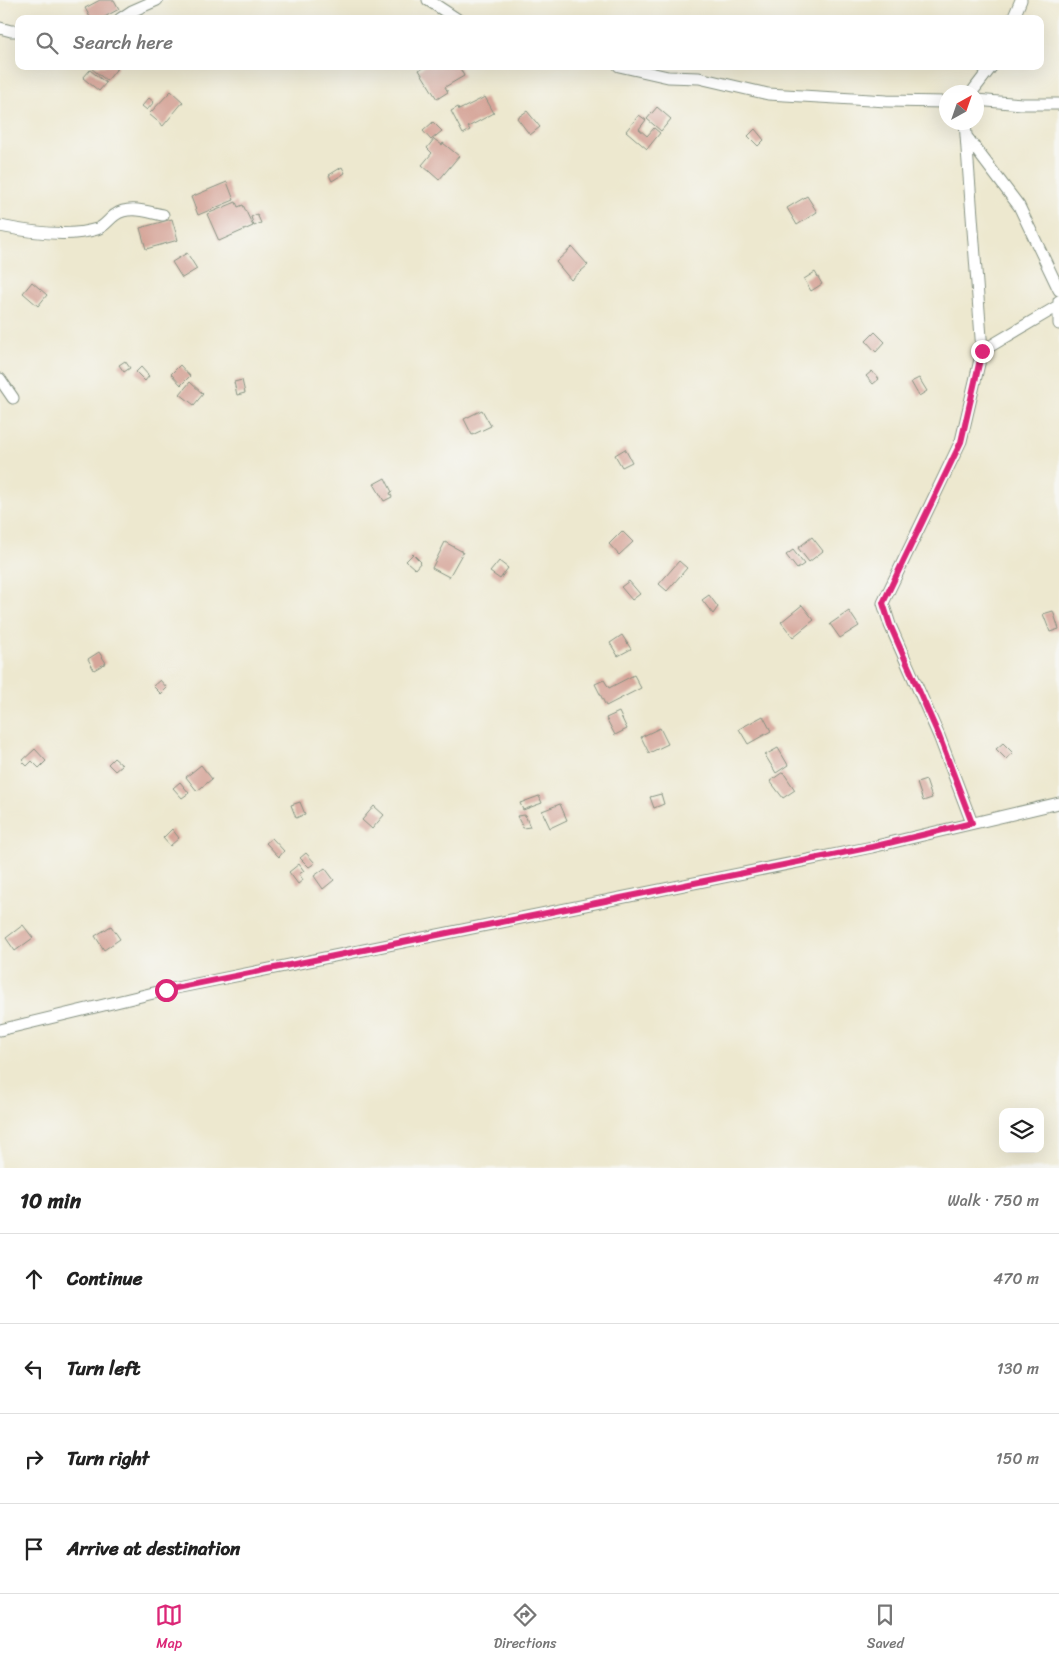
<!DOCTYPE html>
<html lang="en">
<head>
<meta charset="utf-8">
<style>
	:root { --surface:#fff; --page:#f6f6f6; --text:#222; --muted:#767676; --line:#e0e0e0; --accent:#db2777 }
	body { margin:0; font-family:Sriracha,sans-serif; background:var(--page); color:var(--text) }
	.controls { position:absolute; right:15px; bottom:15px; display:grid; overflow:hidden; border-radius:10px; box-shadow:0 5px 20px #0002 }
	.controls button { width:45px; height:45px; display:grid; place-items:center; padding:0; border:0; border-bottom:1px solid var(--line); background:var(--surface); color:var(--text); font:25px sans-serif }
	.compass { position:absolute; left:939px; top:85px; width:45px; height:45px; border-radius:50%; background:var(--surface); box-shadow:0 5px 20px #0002; rotate:40deg }
	.stop { position:absolute; width:15px; height:15px; margin:-11px; border:4px solid #db2777; border-radius:50%; background:#fff }
	.stop.end { background:#db2777; border-color:#fff; box-shadow:0 1px 5px #0008 }
	.list { margin:0; padding:0; list-style:none }
	h2 { display:flex; justify-content:space-between; align-items:center; height:65px; margin:0; padding:0 20px; font-size:21px }
	h2 small { font-size:16px; font-weight:400; color:var(--muted) }
	.list li { display:grid; grid-template-columns:32px 1fr auto; gap:15px; align-items:center; box-sizing:border-box; height:90px; padding:0 20px; border-top:1px solid var(--line) }
	.list b { display:block; font-size:19px; white-space:nowrap }
	.list em { font-size:16px; font-style:normal; color:var(--muted) }
	.icon { flex:none; width:28px; height:28px; fill:none; stroke:currentColor; stroke-width:2; stroke-linecap:round; stroke-linejoin:round }
	.map { position:relative; flex:none; width:1059px; height:1168px; overflow:hidden }
	.search { position:absolute; background:var(--surface); box-shadow:0 5px 20px #0002; left:15px; right:15px; top:15px; height:55px; display:flex; align-items:center; gap:12px; box-sizing:border-box; padding:0 18px; border-radius:10px; color:var(--muted); font-size:19px }
	.sheet { height:425px; background:var(--surface) }
	nav { display:flex; justify-content:space-around; align-items:center; box-sizing:border-box; height:70px; border-top:1px solid var(--line); background:var(--surface); font-size:14px; color:var(--muted) }
	nav a { display:grid; justify-items:center; gap:2px }
	nav .on { color:var(--accent) }
	.map>svg:first-child { display:block }
	.building { fill:#d6a599 }
	.lines { fill:none; stroke-linecap:round; stroke-linejoin:round }
	.minor-casing { stroke:#869282; stroke-width:13 }
	.minor { stroke:#fff; stroke-width:11 }
	.route { stroke:#db2777; stroke-width:6 }
</style>
</head>
<body>
<div class="map">
<svg width="1059" height="1168" viewBox="0 0 1059 1168">
	<rect width="100%" height="100%" fill="#f6f6f2"/>
	<filter id="ink" filterUnits="userSpaceOnUse"><feTurbulence type="fractalNoise" baseFrequency=".02" numOctaves="2"/><feDisplacementMap in="SourceGraphic" scale="10" xChannelSelector="R" yChannelSelector="G"/><feConvolveMatrix kernelMatrix="1 2 1 2 8 2 1 2 1" color-interpolation-filters="sRGB"/></filter>
	<filter id="wash" filterUnits="userSpaceOnUse"><feTurbulence type="fractalNoise" baseFrequency=".0096" numOctaves="4" result="noise"/><feDisplacementMap in="SourceGraphic" scale="20" xChannelSelector="R" yChannelSelector="G"/><feGaussianBlur stdDeviation="1.12" result="paint"/><feColorMatrix in="noise" values="0 0 0 0 0 0 0 0 0 0 0 0 0 0 0 0 0 1.4 0 .05"/><feComposite in="paint" operator="in"/></filter>
	<g filter="url(#wash)">
		<rect width="100%" height="100%" fill="#ede8cf"/>
		<g id="blocks">
			<path class="building" d="M100,0h14l5,9 -18,10h-10l-6,-11z
				M93,66h26l-12,15 -16,-13z
				M425,66h34l5,10 -19,11 3,5 -11,7 -18,-29z
				M90,70l16,13 -7,8 -16,-13z
				M171,91l12,11 -20,24 -14,-12z
				M485,97l9,16 -26,14 2,3 -7,4 -12,-23 7,-4 1,3z
				M149,98l5,4 -7,8 -5,-4z
				M657,107l14,12 -10,12 -14,-12z
				M527,111l13,16 -10,8 -13,-17z
				M639,115l7,5 -7,9 8,7 7,-8 6,5 -13,16 -21,-18z
				M433,122l9,9 -11,9 -8,-9z
				M755,129l9,11 -6,6 -10,-10z
				M434,139l8,6 1,-2 16,13 -20,24 -17,-15 10,-12 -5,-5z
				M342,167l3,6 -13,8 -3,-6z
				M227,182l7,18 -36,15 -7,-18z
				M807,196l10,16 -20,13 -10,-17z
				M236,202l2,5 5,-2 10,21 -34,15 -12,-27z
				M257,214l4,9 -7,3 -3,-9z
				M172,219l6,21 -32,9 -6,-21z
				M572,247l16,18 -17,15 -15,-18z
				M187,253l10,16 -15,9 -10,-16z
				M815,272l7,12 -11,7 -7,-12z
				M32,282l15,13 -9,11 -15,-13z
				M875,332l10,10 -9,10 -10,-11z
				M125,361l5,7 -6,4 -5,-7z
				M180,365l10,11 -9,9 -10,-11z
				M141,367l8,9 -4,5 -9,-9z
				M872,371l7,8 -6,5 -7,-8z
				M919,378l8,13 -8,5 -8,-14z
				M242,380l3,13 -8,2 -3,-13z
				M190,382l13,12 -9,11 -14,-11z
				M482,410l9,16 -19,9 -8,-16z
				M625,449l7,13 -10,5 -7,-12z
				M385,478l7,14 -2,1 2,4 -8,4 -10,-17z
				M622,531l11,11 -14,13 -10,-11z
				M812,537l11,14 -14,11 -11,-14z
				M445,542l18,10 -14,25 -17,-9z
				M793,550l11,14 -7,5 -11,-14z
				M413,554l8,8 -6,7 -9,-8z
				M499,561l9,7 -8,11 -10,-7z
				M679,561l8,7 -20,23 -8,-7z
				M629,581l11,13 -8,6 -11,-13z
				M709,595l9,12 -5,7 -11,-14z
				M802,605l12,15 -21,17 -12,-15z
				M849,611l10,15 -19,12 -10,-14z
				M1053,611l6,18 -9,3 -7,-18z
				M622,635l9,14 -13,7 -8,-13z
				M99,652l7,11 -12,7 -6,-11z
				M634,675l7,13 -35,18 -11,-22 9,-4 5,8z
				M160,680l7,8 -6,6 -8,-8z
				M619,712l8,17 -12,6 -9,-17z
				M763,716l8,15 -23,13 -9,-15z
				M660,728l8,16 -19,9 -8,-16z
				M1003,743l10,10 -7,6 -10,-10z
				M778,748l10,17 -12,8 -11,-18z
				M35,749l11,12 -7,7 -7,-7 -5,5 -5,-5z
				M114,758l8,7 -7,6 -7,-7z
				M201,765l11,14 -15,12 -11,-14z
				M783,772l12,18 -12,8 -13,-17z
				M926,780l6,18 -9,3 -6,-18z
				M180,782l9,11 -7,5 -9,-10z
				M661,794l3,10 -10,4 -4,-11z
				M539,796l3,7 -19,7 -3,-7z
				M300,802l5,12 -9,4 -5,-13z
				M560,804l7,16 -17,8 -8,-17z
				M374,806l10,9 -12,14 -10,-9z
				M525,815l5,12 -7,1 -6,-12z
				M172,829l7,9 -9,8 -7,-8z
				M272,838l12,13 -5,6 -13,-14z
				M306,853l9,10 -6,4 -9,-9z
				M299,864l5,7 -5,3 4,6 -5,4 -9,-12z
				M325,868l9,12 -11,9 -9,-13z
				M23,925l10,13 -18,13 -9,-13z
				M111,926l9,13 -16,11 -9,-14z"/>
		</g>
	</g>
	<g filter="url(#ink)">
		<use href="#blocks" fill-opacity="0" stroke="#869282" stroke-width="1"/>
		<g class="lines">
			<g class="minor-casing">
				<path id="minor" d="M428,0l29,19
					M120,19l12,-8 25,-11
					M1013,19l8,-19
					M0,28l11,3h8
					M619,66l49,11 31,1 69,16 119,7 59,1
					M972,92l20,-26
					M976,100l46,4h37
					M965,122l17,229 -21,90 -78,162 7,22 49,111 33,87
					M966,136l53,70 40,84
					M0,226c29,6 68,12 97,3 7,-2 12,-10 18,-14 14,-10 32,-3 48,0
					M1059,301v23
					M982,351l76,-45
					M0,379l13,19
					M0,1030l166,-40 706,-143 187,-44"/>
			</g>
			<use href="#minor" class="minor"/>
		</g>
	</g>
	<g class="lines" filter="url(#ink)">
		<path class="route" d="M166,990l706,-143 100,-24 -33,-87 -49,-111 -7,-22 78,-161 21,-91"/>
	</g>
</svg>
<div class="controls">
<button><svg class="icon" aria-label="layers" viewBox="0 0 24 24"><path d="M12 4l9 5-9 5-9-5zM3 14l9 5 9-5"/></svg></button>
</div>
<svg class="compass" viewBox="-18 -18 36 36"><path d="M0-13l5 13h-10z" fill="#e53935"/><path d="M0 13l5-13h-10z" fill="#767676"/></svg>
<div class="stop" style="left:166px;top:990px"></div>
<div class="stop end" style="left:982px;top:351px"></div>
<div class="search"><svg class="icon" aria-label="search" viewBox="0 0 24 24"><circle cx="10" cy="10" r="6"/><path d="M15 15l6 6"/></svg>Search here</div>
</div>
<section class="sheet">
<h2>10 min<small>Walk · 750 m</small></h2>
<ul class="list">
<li><svg class="icon" aria-label="ahead" viewBox="0 0 24 24"><path d="M12 20V5M6 11l6-6 6 6"/></svg><div><b>Continue</b></div><em>470 m</em></li>
<li><svg class="icon" aria-label="left" viewBox="0 0 24 24"><path d="M17 20v-9H6M10 6l-5 5 5 5"/></svg><div><b>Turn left</b></div><em>130 m</em></li>
<li><svg class="icon" aria-label="right" viewBox="0 0 24 24"><path d="M7 20v-9h11M14 6l5 5-5 5"/></svg><div><b>Turn right</b></div><em>150 m</em></li>
<li><svg class="icon" aria-label="arrive" viewBox="0 0 24 24"><path d="M6 21V4h12l-3 4 3 4H6"/></svg><div><b>Arrive at destination</b></div></li>
</ul>
</section>
<nav>
<a class="on"><svg class="icon" aria-label="map" viewBox="0 0 24 24"><path d="M3 6l6-2 6 2 6-2v14l-6 2-6-2-6 2zM9 4v14M15 6v14"/></svg>Map</a>
<a><svg class="icon" aria-label="directions" viewBox="0 0 24 24"><path d="M12 3l9 9-9 9-9-9zM9 14v-3h6M13 9l2 2-2 2"/></svg>Directions</a>
<a><svg class="icon" aria-label="saved" viewBox="0 0 24 24"><path d="M7 4h10v16l-5-4-5 4z"/></svg>Saved</a>
</nav>
</body>
</html>
